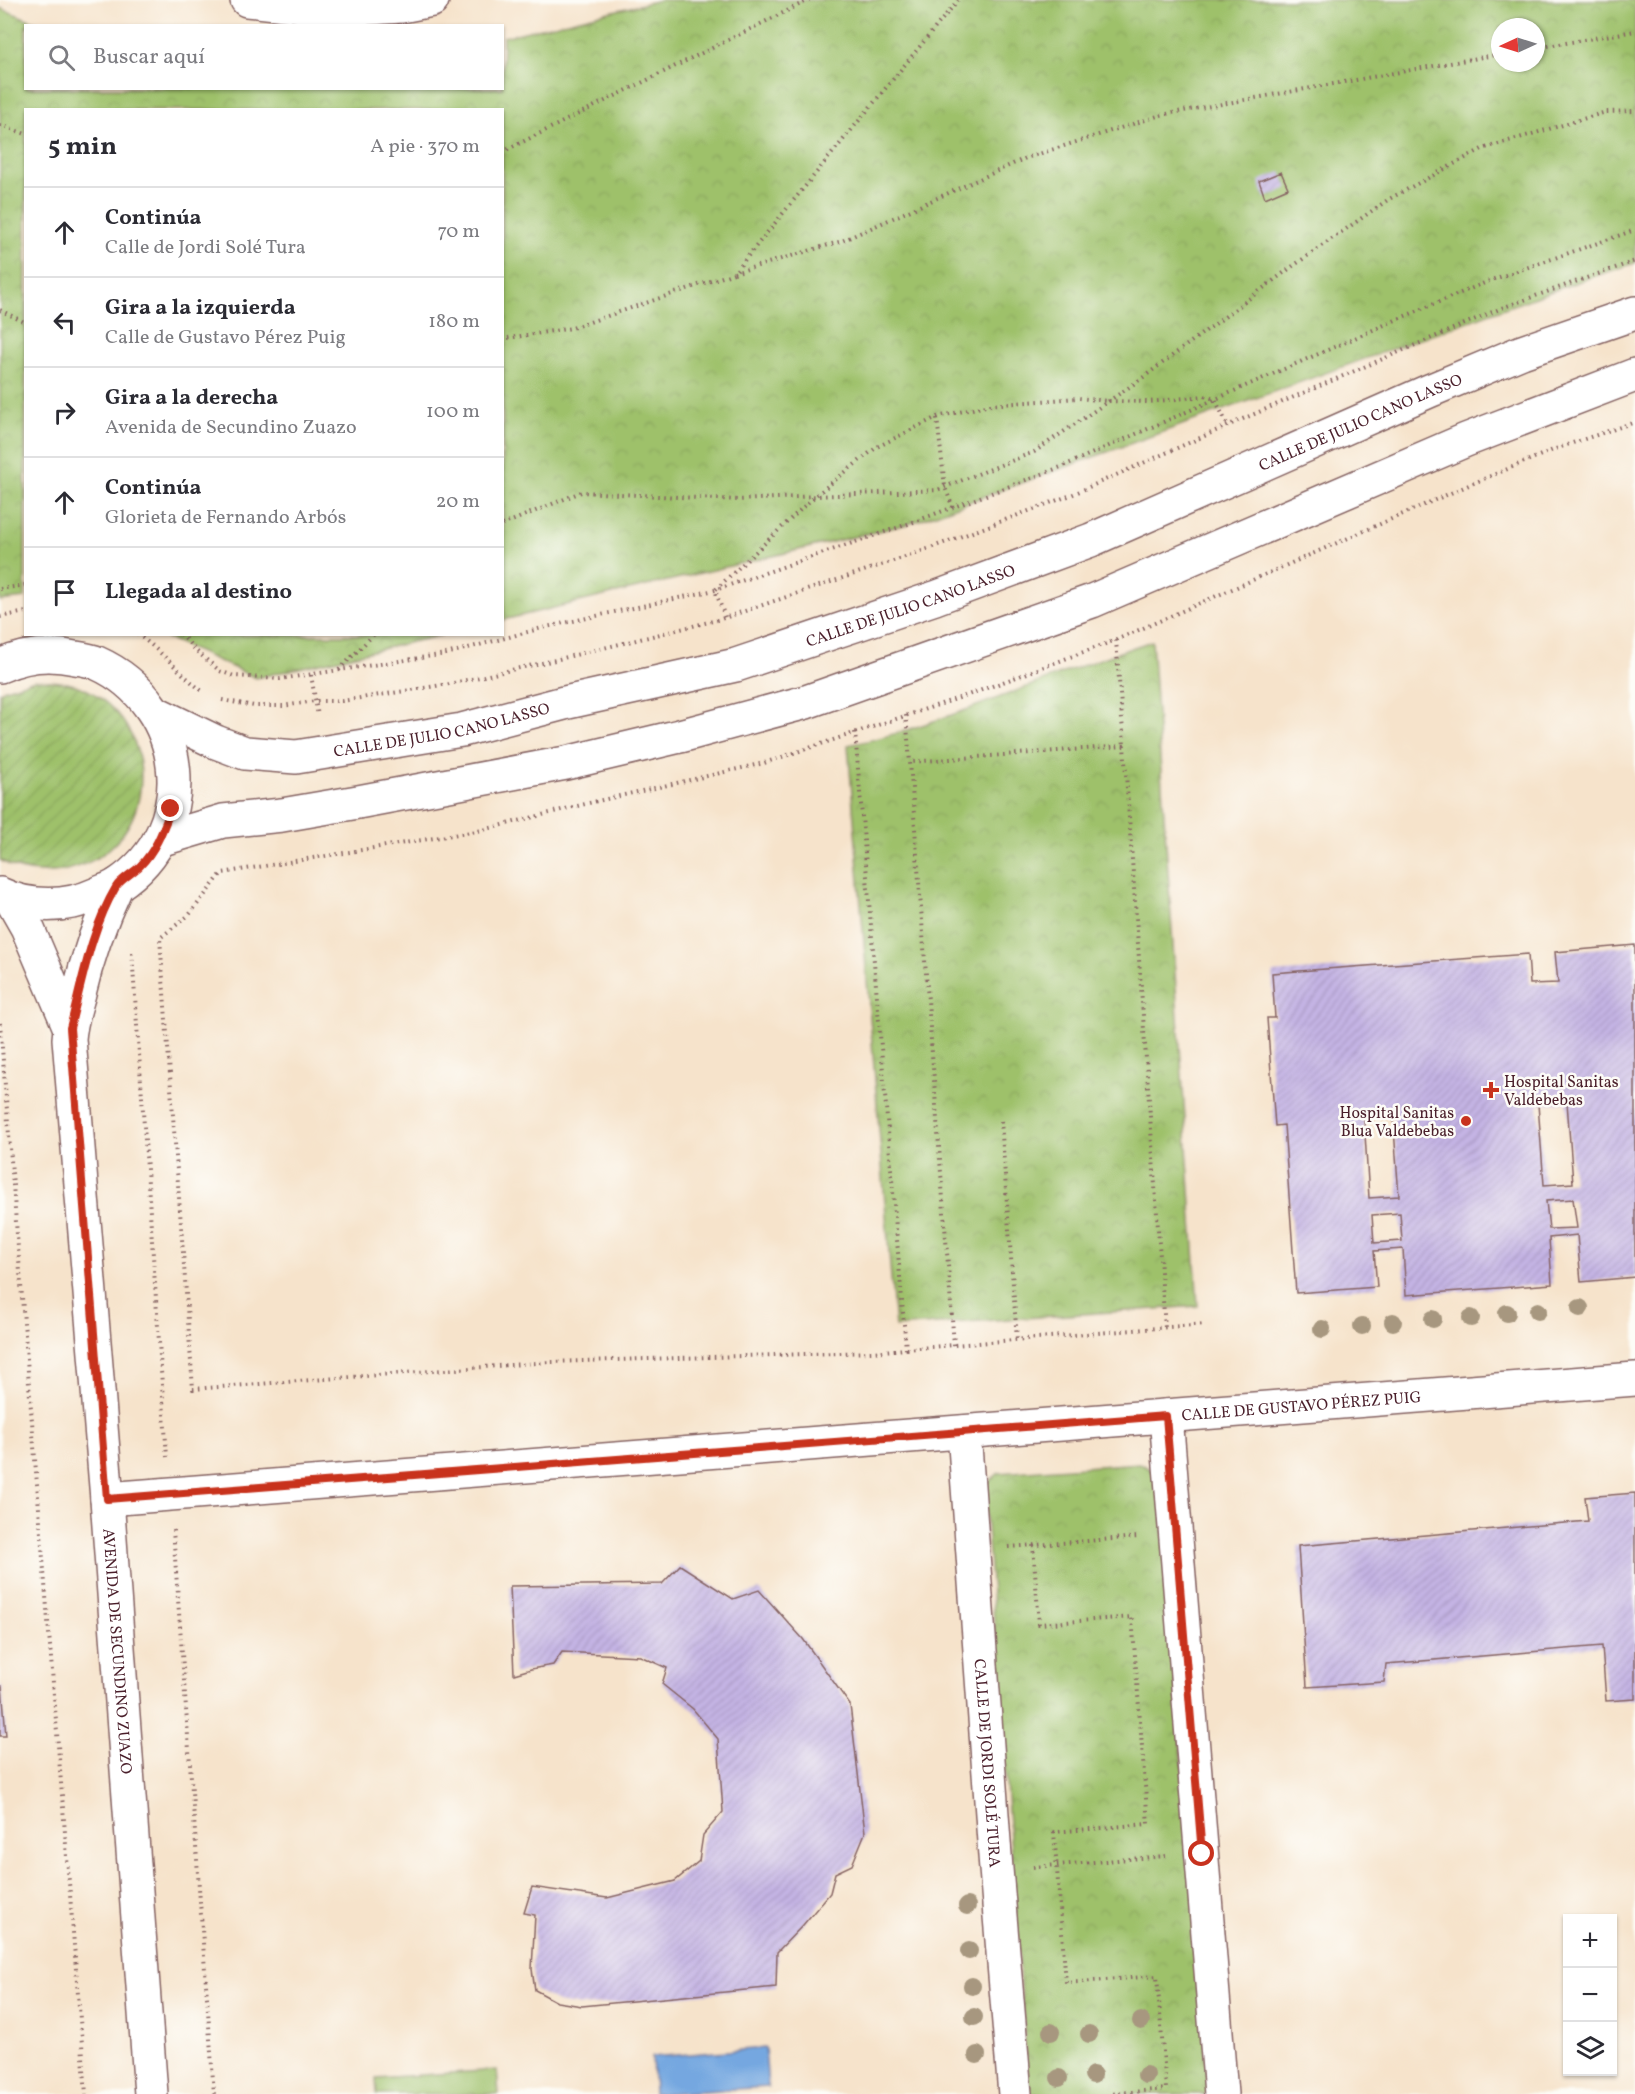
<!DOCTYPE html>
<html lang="es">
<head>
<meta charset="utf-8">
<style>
	:root { --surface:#fff; --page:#f7f7f7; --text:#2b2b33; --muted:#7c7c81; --line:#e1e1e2 }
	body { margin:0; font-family:Vollkorn,serif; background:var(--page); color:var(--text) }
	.controls { position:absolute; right:18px; bottom:18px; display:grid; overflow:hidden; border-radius:0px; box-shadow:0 2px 4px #0004 }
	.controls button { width:54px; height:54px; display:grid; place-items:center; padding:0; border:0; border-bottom:2px solid var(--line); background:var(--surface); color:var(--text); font:30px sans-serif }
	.compass { position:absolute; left:1491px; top:18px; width:54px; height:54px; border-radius:50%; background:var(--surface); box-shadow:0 2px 4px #0004; rotate:266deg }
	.stop { position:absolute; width:18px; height:18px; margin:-14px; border:4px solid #c8321e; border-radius:50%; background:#fff }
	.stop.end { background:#c8321e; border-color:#fff; box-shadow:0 2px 6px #0008 }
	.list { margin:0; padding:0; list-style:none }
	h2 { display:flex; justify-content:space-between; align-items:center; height:78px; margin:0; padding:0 24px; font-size:26px }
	h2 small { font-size:20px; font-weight:400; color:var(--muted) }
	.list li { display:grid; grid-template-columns:39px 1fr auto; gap:18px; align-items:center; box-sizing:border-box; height:90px; padding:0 24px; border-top:2px solid var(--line) }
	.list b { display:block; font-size:22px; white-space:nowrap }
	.list p { margin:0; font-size:20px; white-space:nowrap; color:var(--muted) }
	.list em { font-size:20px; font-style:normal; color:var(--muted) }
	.icon { flex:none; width:33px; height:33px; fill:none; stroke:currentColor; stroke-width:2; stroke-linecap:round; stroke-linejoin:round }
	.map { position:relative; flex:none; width:1635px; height:2094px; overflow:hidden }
	.search { position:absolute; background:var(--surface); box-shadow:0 2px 4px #0004; left:24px; top:24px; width:480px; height:66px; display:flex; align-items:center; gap:15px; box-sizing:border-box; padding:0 21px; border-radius:0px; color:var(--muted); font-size:22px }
	.panel { position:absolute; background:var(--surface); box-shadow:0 2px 4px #0004; left:24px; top:108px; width:480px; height:528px; border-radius:0px }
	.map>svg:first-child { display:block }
	.park { fill:url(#park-crowns); stroke:#74704b; stroke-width:1.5; fill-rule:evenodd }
	.garden { fill:url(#garden-furrows); stroke:#74704b; stroke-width:1.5 }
	.pitch { fill:#9ec16b; stroke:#74704b; stroke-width:1.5 }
	.water { fill:#74a7e0; stroke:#5f6386; stroke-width:1.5 }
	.building { fill:url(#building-hatch); fill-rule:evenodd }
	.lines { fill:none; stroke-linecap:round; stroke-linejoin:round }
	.minor-casing { stroke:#866463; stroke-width:36 }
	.tertiary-casing { stroke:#866463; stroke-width:36 }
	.motorway-casing { stroke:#866463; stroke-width:36 }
	.path { stroke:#866463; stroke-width:4; stroke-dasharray:1.5 4.5; stroke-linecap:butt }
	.minor { stroke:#fff; stroke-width:33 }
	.tertiary { stroke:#fff; stroke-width:33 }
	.motorway { stroke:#fff; stroke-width:33 }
	.tree { fill:#a7977f }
	.route { stroke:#c8321e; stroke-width:8 }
	.poi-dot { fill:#c8321e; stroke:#fdfcf7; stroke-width:2 }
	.labels { text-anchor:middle; stroke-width:5; stroke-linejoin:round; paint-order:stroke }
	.street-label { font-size:16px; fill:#4a1f2b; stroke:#fdfcf7 }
	.poi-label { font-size:16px; fill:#4a1f2b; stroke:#fdfcf7; text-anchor:start }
</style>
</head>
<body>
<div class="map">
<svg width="1635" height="2094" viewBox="0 0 1635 2094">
	<defs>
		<pattern id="park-crowns" width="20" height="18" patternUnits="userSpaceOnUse" patternTransform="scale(1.5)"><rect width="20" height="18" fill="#9ec16b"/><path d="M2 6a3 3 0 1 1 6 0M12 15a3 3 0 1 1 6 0" fill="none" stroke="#8aa55d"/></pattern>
		<pattern id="garden-furrows" width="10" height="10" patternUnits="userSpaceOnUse" patternTransform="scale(1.5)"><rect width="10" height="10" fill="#9ec16b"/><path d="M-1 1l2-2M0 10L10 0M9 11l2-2" fill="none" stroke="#8aa55d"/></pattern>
		<pattern id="building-hatch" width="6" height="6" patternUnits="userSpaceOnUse" patternTransform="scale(1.5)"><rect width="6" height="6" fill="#c4b4e4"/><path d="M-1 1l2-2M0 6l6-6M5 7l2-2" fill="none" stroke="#aa9ac4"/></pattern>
	</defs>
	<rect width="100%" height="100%" fill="#fdfcf7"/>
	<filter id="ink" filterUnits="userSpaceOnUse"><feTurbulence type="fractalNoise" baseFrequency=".0167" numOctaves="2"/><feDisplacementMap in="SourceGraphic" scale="12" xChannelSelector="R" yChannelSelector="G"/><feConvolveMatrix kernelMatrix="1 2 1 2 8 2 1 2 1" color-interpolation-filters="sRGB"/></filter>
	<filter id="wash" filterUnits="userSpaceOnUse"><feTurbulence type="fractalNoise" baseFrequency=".008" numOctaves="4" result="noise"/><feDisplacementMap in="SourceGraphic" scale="24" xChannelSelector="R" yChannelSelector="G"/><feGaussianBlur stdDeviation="1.35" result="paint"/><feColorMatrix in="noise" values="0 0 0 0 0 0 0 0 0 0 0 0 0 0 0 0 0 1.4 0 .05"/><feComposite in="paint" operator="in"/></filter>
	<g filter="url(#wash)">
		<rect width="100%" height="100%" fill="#f6e3cb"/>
		<path class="park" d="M660,0h975v263l-58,19 -669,242 -405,96 -1,-510h-476l-1,488 -25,3v-593l35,14 19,3 -28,1v62h476l1,-51zM1500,27h36v36h-36z
			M161,635h281l-186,43z
			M1152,641l46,665 -303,21 -47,-582c39,-7 77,-21 115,-34 63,-23 125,-49 189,-70z
			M1140,1463l19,12 50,619h-180l-45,-608 15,-13z"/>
		<path class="garden" d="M35,680c21,1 43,2 61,15 73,49 54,161 -35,176 -21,3 -42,1 -61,-11v-168l5,-3z"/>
		<path class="pitch" d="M497,2070l2,24h-122l-1,-16z"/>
		<path class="water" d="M765,2048l3,39 -114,7 -2,-37z"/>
		<g id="blocks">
			<path class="building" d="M1281,172l7,16 -23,10 -6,-17z
				M1635,945v332l-54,5 -4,-47 -28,3 3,46 -146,11 -3,-46 -29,2 3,36 -81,6 -12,-168 -9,1 -8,-108h8l-3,-45 256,-19 2,30 28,-1 -3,-31zM1567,1102l6,81 -29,2 -6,-81zM1393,1116l6,80 -30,2 -5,-80zM1573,1199l4,29 -28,1 -3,-28zM1400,1213l2,28 -28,2 -2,-28z
				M1635,1493v206l-29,2 -4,-55 -216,18 -2,18 -77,5 -9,-141 290,-25 -3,-24z
				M680,1565l53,34 26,-9 44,49 47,66 15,128 -13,32 -17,8 -5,20 -27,32 -26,27 -1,35 -194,19 -25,-4 -22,-12 -3,-21 3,-54 -11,-2 8,-26 75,11 68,-17 24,-20 4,-26 20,-23 -5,-73 -25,-30 -31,-25 5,-16 -27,-12 -78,-4 -9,13 -22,4 -17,5 -4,-88 152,-2z
				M0,1686h2l4,50h-6z"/>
		</g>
	</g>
	<g filter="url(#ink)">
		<use href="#blocks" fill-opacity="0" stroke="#866463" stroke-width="1.5"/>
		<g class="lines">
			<g class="minor-casing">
				<g id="minor">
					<path id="s1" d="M156,713l60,29 29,11 51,4 166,-27 102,-27 172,-38 199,-67 156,-58 338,-149 93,-39 113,-39"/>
					<path d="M159,840l64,-19 59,-6 76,-13 208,-39 114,-27 126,-34 286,-101 374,-161 169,-65"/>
					<path d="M1166,1416l55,678"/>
					<path id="s2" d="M964,1432l32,437 19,225"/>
					<path id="s3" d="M107,1499l1528,-120"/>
				</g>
			</g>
			<g class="tertiary-casing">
				<g id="tertiary">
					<path d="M0,666c24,-11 49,-14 75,-8 7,1 15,2 22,5 91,41 106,166 20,222 -6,4 -14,6 -20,9 -30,14 -68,14 -97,0"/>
					<path id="s4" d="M117,885c-17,36 -30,73 -39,112 -4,14 -8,27 -9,42l38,460 44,595"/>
					<path d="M11,899l16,28 43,101"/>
				</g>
			</g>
			<g class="motorway-casing">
				<path id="motorway" d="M247,0l92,10 62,-4 31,-6"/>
			</g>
			<path class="path" d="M1536,48l99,-17
				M0,125l26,9
				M502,152l307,-152
				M734,273l108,-32 184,-83 135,-43 339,-61
				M0,310l26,13
				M502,339l70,-11 162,-55 224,-273
				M937,418l8,69 8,21
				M502,525l79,-33 157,8 199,-10 97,-38 107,-73 152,-113 96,-67 93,-50 124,-37 29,-1
				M0,589l26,-4
				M0,617l26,-5
				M725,617l-10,-27 100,-94 62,-49 60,-30 53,-12 88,-7 30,3 41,1 55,-6 11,3 13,27
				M137,634c24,17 43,39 65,57
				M181,634l14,16 25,21 14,5 46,3 166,-25 100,-27 169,-37 193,-66 153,-57 337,-148 96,-40 141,-49
				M1116,640l8,106
				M339,670l35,-36
				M311,675l7,41
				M222,700l32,6h29l32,-5h27l107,-17 106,-24 166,-41 196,-66 154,-58 174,-77 259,-111 131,-46
				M906,715l4,47
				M855,732l51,617 -34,3 -322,10 -357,27 -33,-451 29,-23 33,-42 261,-43 106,-27 175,-40 204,-68 148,-55 353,-155 89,-37 77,-26
				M132,953l35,504
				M0,1023l86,1071
				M1001,1121l16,219
				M954,1345l-44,-583 214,-16 41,582
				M907,1349l298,-25
				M173,1530l41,564
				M1033,1545l6,79 93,-7 16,207 -94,8 12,151 91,-7 9,113 -57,5
				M1009,1547l130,-10
				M1033,1867l133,-11"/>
			<use href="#minor" class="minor"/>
			<use href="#tertiary" class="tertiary"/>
			<use href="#motorway" class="motorway"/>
		</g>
		<g class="tree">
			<circle cx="1580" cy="1308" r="9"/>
			<circle cx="1538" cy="1311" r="9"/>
			<circle cx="1507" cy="1313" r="9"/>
			<circle cx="1471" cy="1318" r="9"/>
			<circle cx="1433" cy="1319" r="9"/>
			<circle cx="1393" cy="1322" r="9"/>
			<circle cx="1362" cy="1326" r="9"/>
			<circle cx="1322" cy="1329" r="9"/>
			<circle cx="967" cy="1906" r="9"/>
			<circle cx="969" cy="1951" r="9"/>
			<circle cx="972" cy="1986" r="9"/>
			<circle cx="974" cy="2017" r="9"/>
			<circle cx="1141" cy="2021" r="9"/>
			<circle cx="1051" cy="2032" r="9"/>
			<circle cx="1089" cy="2034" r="9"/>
			<circle cx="977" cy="2055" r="9"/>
			<circle cx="1093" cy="2075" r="9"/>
			<circle cx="1146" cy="2075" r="9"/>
			<circle cx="1059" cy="2078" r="9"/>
		</g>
	</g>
	<g class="lines" filter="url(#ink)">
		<path class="route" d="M171,809c-8,21 -15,41 -31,57 -7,7 -19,13 -24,21 -25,42 -34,95 -46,141l37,471 1059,-83 36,438"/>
	</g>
	<g class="poi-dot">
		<path d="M1488 1081h6v6h6v6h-6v6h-6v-6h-6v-6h6z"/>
		<circle cx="1466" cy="1121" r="6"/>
	</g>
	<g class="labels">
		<g class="street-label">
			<text dy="6" stroke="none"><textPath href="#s1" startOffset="1269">CALLE DE JULIO CANO LASSO</textPath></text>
			<text dy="6" stroke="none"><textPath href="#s1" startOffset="783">CALLE DE JULIO CANO LASSO</textPath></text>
			<text dy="6" stroke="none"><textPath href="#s1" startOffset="297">CALLE DE JULIO CANO LASSO</textPath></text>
			<text dy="6" stroke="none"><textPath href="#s3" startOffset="1198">CALLE DE GUSTAVO PÉREZ PUIG</textPath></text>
			<text dy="6" stroke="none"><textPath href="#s4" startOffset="776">AVENIDA DE SECUNDINO ZUAZO</textPath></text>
			<text dy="6" stroke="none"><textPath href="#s2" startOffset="332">CALLE DE JORDI SOLÉ TURA</textPath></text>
		</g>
		<g class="poi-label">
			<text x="1504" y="1087">Hospital Sanitas<tspan x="1504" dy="18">Valdebebas</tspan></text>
			<text x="1454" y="1118" text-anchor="end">Hospital Sanitas<tspan x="1454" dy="18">Blua Valdebebas</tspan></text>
		</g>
	</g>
</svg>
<div class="controls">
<button>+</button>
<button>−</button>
<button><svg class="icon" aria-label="layers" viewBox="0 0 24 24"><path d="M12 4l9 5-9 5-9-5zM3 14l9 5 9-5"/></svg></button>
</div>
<svg class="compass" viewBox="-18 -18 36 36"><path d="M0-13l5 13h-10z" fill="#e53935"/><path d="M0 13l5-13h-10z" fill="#7c7c81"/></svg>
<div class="stop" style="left:1202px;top:1854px"></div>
<div class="stop end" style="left:171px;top:809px"></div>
<div class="search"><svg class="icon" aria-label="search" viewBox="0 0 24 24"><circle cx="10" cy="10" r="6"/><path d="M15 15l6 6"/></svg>Buscar aquí</div>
<section class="panel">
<h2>5 min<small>A pie · 370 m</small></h2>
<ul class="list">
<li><svg class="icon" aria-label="ahead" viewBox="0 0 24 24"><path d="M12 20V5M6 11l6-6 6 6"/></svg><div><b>Continúa</b><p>Calle de Jordi Solé Tura</p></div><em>70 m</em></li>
<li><svg class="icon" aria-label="left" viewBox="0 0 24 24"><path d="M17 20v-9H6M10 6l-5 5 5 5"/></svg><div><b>Gira a la izquierda</b><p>Calle de Gustavo Pérez Puig</p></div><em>180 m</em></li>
<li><svg class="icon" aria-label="right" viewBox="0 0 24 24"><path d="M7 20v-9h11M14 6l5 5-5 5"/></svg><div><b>Gira a la derecha</b><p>Avenida de Secundino Zuazo</p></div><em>100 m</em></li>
<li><svg class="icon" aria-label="ahead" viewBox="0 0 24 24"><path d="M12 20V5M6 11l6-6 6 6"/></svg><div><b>Continúa</b><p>Glorieta de Fernando Arbós</p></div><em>20 m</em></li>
<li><svg class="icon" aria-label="arrive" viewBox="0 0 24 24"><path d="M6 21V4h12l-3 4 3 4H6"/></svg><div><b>Llegada al destino</b></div></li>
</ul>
</section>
</div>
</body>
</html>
